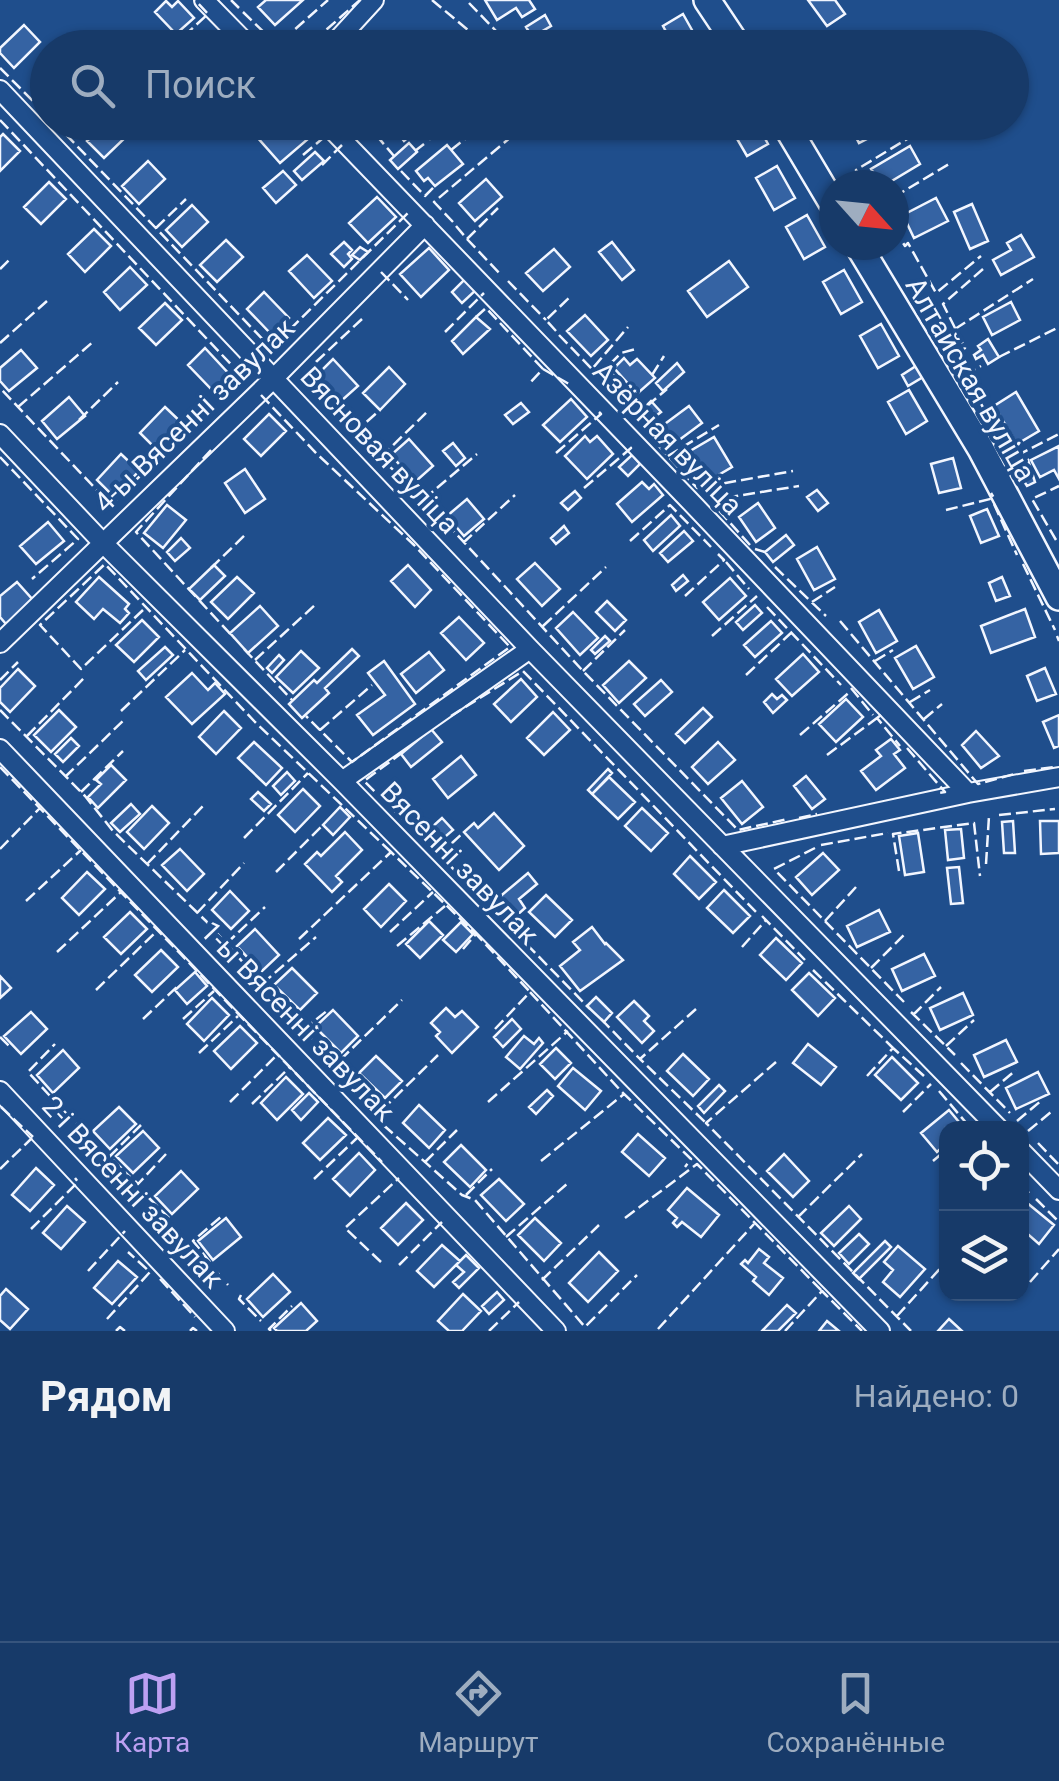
<!DOCTYPE html>
<html lang="ru">
<head>
<meta charset="utf-8">
<style>
	:root { --surface:#173a69; --page:#244571; --text:#f1f3f6; --muted:#9eadc0; --line:#36547d; --accent:#bca0f2 }
	body { margin:0; font-family:Roboto,sans-serif; background:var(--page); color:var(--text) }
	.controls { position:absolute; right:30px; bottom:30px; display:grid; overflow:hidden; border-radius:20px; box-shadow:0 2px 8px #0004 }
	.controls button { width:90px; height:90px; display:grid; place-items:center; padding:0; border:0; border-bottom:2px solid var(--line); background:var(--surface); color:var(--text); font:50px sans-serif }
	.compass { position:absolute; left:819px; top:170px; width:90px; height:90px; border-radius:50%; background:var(--surface); box-shadow:0 2px 8px #0004; rotate:117deg }
	.list { margin:0; padding:0; list-style:none }
	h2 { display:flex; justify-content:space-between; align-items:center; height:130px; margin:0; padding:0 40px; font-size:42px }
	h2 small { font-size:32px; font-weight:400; color:var(--muted) }
	.icon { flex:none; width:55px; height:55px; fill:none; stroke:currentColor; stroke-width:2; stroke-linecap:round; stroke-linejoin:round }
	.map { position:relative; flex:none; width:1059px; height:1331px; overflow:hidden }
	.search { position:absolute; background:var(--surface); box-shadow:0 2px 8px #0004; left:30px; right:30px; top:30px; height:110px; display:flex; align-items:center; gap:25px; box-sizing:border-box; padding:0 35px; border-radius:55px; color:var(--muted); font-size:38px }
	.sheet { height:310px; background:var(--surface) }
	nav { display:flex; justify-content:space-around; align-items:center; box-sizing:border-box; height:140px; border-top:2px solid var(--line); background:var(--surface); font-size:28px; color:var(--muted) }
	nav a { display:grid; justify-items:center; gap:5px }
	nav .on { color:var(--accent) }
	.map>svg:first-child { display:block }
	.building { fill:#3563a3; stroke:#f2f6ff; stroke-width:2.5 }
	.lines { fill:none; stroke-linecap:round; stroke-linejoin:round }
	.street-casing { stroke:#f2f6ff; stroke-width:22 }
	.secondary-casing { stroke:#f2f6ff; stroke-width:30 }
	.street { stroke:#1f4e8c; stroke-width:18 }
	.secondary { stroke:#1f4e8c; stroke-width:25 }
	.fence { stroke:#f2f6ff; stroke-width:2.5; stroke-dasharray:12 5; stroke-linecap:butt }
	.labels { text-anchor:middle; stroke-width:8; stroke-linejoin:round; paint-order:stroke }
	.street-label { font-size:28px; fill:#f2f6ff; stroke:#1f4e8c }
</style>
</head>
<body>
<div class="map">
<svg width="1059" height="1331" viewBox="0 0 1059 1331">
	<rect width="100%" height="100%" fill="#1f4e8c"/>
	<path class="building" d="M266,0h37l-28,25 -17,-18z
		M485,0h44l6,9 -13,8 -6,-9 -19,12z
		M808,0h27l10,14 -18,12z
		M166,1l6,6 6,-6 16,17 -18,16 -21,-22z
		M683,14l18,32 -3,2h-23l-12,-22z
		M545,15l6,11 -19,11 -6,-10z
		M24,25l16,17 -26,26 -14,-15v-5z
		M215,34l11,14h-27z
		M106,122h14l10,11 -26,25 -17,-17z
		M274,122h19l15,17 -28,24 -23,-26z
		M408,122h18l-22,19 -7,-9z
		M734,122h22l12,22 -21,12 -18,-31z
		M848,122h47l1,2 -37,19z
		M3,134l17,17 -20,20v-34z
		M409,143l8,9 -19,17 -8,-9z
		M447,145l16,19 -28,22 -7,-8 -4,3 -8,-10z
		M910,146l10,18 -35,21h-4l-10,-16z
		M315,152l9,9 -22,19 -8,-9z
		M148,161l17,18 -26,25 -17,-18z
		M777,166l18,32 -21,12 -18,-32z
		M283,171l13,14 -20,18 -13,-15z
		M486,179l16,18 -27,24 -16,-18z
		M49,182l17,17 -25,25 -17,-17z
		M377,197l19,20 -28,26 -19,-20z
		M936,198l12,23 -34,17 -11,-23z
		M972,204l16,37 -18,8 -16,-37z
		M192,205l16,17 -26,25 -16,-17z
		M807,215l18,32 -21,12 -18,-32z
		M94,229l17,17 -26,26 -17,-18z
		M1021,235l13,22 -33,18 -8,-15 18,-10 -4,-7z
		M226,240l17,17 -26,25 -17,-17z
		M344,242l8,8 -4,4 4,5 -8,8 -13,-13z
		M612,242l22,28 -12,10 -23,-28z
		M360,247l8,5 -8,8 -8,-5z
		M429,248l20,22 -28,27 -21,-23z
		M554,249l16,18 -27,24 -17,-18z
		M307,255l25,26 -18,17 -25,-27z
		M729,261l19,26 -41,30 -19,-26z
		M130,267l17,18 -27,25 -16,-18z
		M844,270l18,32 -21,12 -18,-32z
		M466,278l10,12 -14,13 -10,-11z
		M264,292l25,26 -17,17 -25,-26z
		M1011,302l9,18 -28,15 -9,-18z
		M165,303l17,17 -26,25 -17,-17z
		M585,315l23,25 -17,16 -24,-25z
		M476,317l14,12 -27,25 -11,-13z
		M881,324l18,32 -21,12 -18,-32z
		M988,339l11,18 -11,7 -5,-9 -7,4 -2,-4 7,-5 -3,-4z
		M205,348l25,27 -17,16 -25,-26z
		M21,350l16,18 -28,23 -9,-10v-13z
		M624,358l6,7 7,-6 18,19 -25,22 -6,-6 7,-7 -17,-19z
		M333,359l25,27 -18,16 -24,-26z
		M677,363l7,9 -21,19 -7,-8z
		M916,366l7,11 -15,9 -6,-11z
		M389,367l16,17 -25,26 -17,-17z
		M909,390l18,31 -21,13 -18,-32z
		M1016,392l23,39 -22,13 -23,-38z
		M69,397l16,19 -28,23 -15,-18z
		M571,399l16,18 -27,25 -17,-17z
		M651,401l10,11 -9,7 -9,-10z
		M521,403l8,9 -16,12 -8,-9z
		M689,406l13,17 -31,23 -13,-17z
		M165,407l18,17 -26,26 -17,-17z
		M269,414l17,17 -25,25 -17,-17z
		M585,436l5,6 7,-6 16,18 -26,25 -22,-23z
		M714,437l18,30 -29,17 -18,-30z
		M409,439l24,27 -18,16 -24,-27z
		M453,443l12,15 -9,8 -13,-15z
		M1059,446v33l-5,-9 -14,7 -9,-17z
		M121,454l18,17 -25,26 -17,-17z
		M632,455l8,9 -12,12 -9,-9z
		M953,458l8,30 -22,5 -8,-29z
		M1028,460l7,22 -8,4 -12,-19z
		M245,469l20,30 -20,14 -20,-30z
		M642,482l7,7 5,-5 9,11 -31,27 -15,-18z
		M817,490l11,13 -10,8 -11,-14z
		M575,491l6,7 -13,12 -7,-7z
		M467,499l17,20 -20,17 -17,-20z
		M758,503l17,25 -19,14 -17,-25z
		M167,505l19,15 -23,28 -19,-15z
		M987,509l12,27 -18,7 -11,-27z
		M671,515l9,11 -27,25 -9,-11z
		M48,522l16,19 -28,23 -16,-18z
		M564,526l5,7 -13,11 -5,-6z
		M684,531l9,10 -25,21 -8,-9z
		M786,535l8,10 -21,17 -8,-10z
		M181,538l9,10 -15,13 -8,-9z
		M817,547l18,32 -21,11 -17,-31z
		M535,563l25,26 -18,17 -25,-27z
		M214,565l11,11 -25,24 -11,-11z
		M408,565l23,25 -16,17 -24,-26z
		M683,575l5,6 -12,10 -4,-6z
		M99,577l30,27 -4,5 4,4 -9,10 -17,-14 -9,10 -18,-17z
		M237,577l17,16 -26,26 -17,-17z
		M1002,577l8,19 -14,5 -7,-18z
		M730,578l16,18 -27,24 -16,-18z
		M17,582l16,18 -27,24 -6,-7v-21z
		M607,601l19,19 -11,11 -19,-19z
		M755,605l7,8 -19,17 -7,-8z
		M260,606l18,20 -30,27 -18,-20z
		M1025,609l10,28 -44,16 -10,-27z
		M879,610l18,31 -21,12 -17,-31z
		M573,612l25,26 -18,17 -24,-27z
		M459,617l25,26 -18,17 -25,-27z
		M142,620l17,17 -25,25 -18,-17z
		M771,621l11,12 -27,24 -11,-12z
		M605,636l5,5 -15,13 -4,-4z
		M916,646l18,31 -21,12 -18,-31z
		M165,647l8,8 -27,25 -8,-9z
		M352,649l7,7 -34,32 4,5 -27,25 -13,-14 25,-24 3,3z
		M301,651l18,17 -26,25 -17,-16z
		M429,652l15,18 -28,23 -15,-19z
		M803,654l16,18 -27,24 -16,-17z
		M279,655l5,5 -12,13 -5,-5z
		M384,661l31,43 -42,31 -16,-20 28,-20 -17,-22z
		M629,661l17,17 -27,25 -16,-18z
		M1045,668l11,26 -19,7 -10,-25z
		M18,669l17,17 -25,26 -10,-10v-14z
		M192,673l16,17 7,-7 10,11 -33,30 -26,-27z
		M521,679l16,18 -26,25 -17,-18z
		M661,680l11,12 -27,24 -11,-12z
		M772,694l5,5 5,-4 5,5 -14,13 -9,-11z
		M846,699l17,18 -27,25 -17,-18z
		M703,708l9,9 -27,26 -9,-9z
		M59,710l17,17 -25,25 -17,-17z
		M224,711l17,17 -25,26 -17,-17z
		M553,712l17,18 -26,25 -17,-17z
		M1059,715v31l-5,2 -11,-26z
		M431,729l11,13 -31,25 -10,-13z
		M976,731l23,25 -18,12 -19,-23z
		M71,738l8,8 -16,16 -8,-8z
		M891,739l9,11 -6,4 11,14 -29,22 -15,-19 20,-15 -5,-6z
		M254,742l28,26 -16,17 -28,-27z
		M718,742l17,18 -27,24 -16,-17z
		M461,756l15,19 -28,23 -15,-19z
		M111,765l15,15 -28,28 -10,-11 13,-13 -5,-4z
		M608,769l4,4 -20,21 -4,-4z
		M287,772l8,9 -14,14 -8,-9z
		M806,776l19,23 -13,10 -18,-23z
		M609,777l26,25 -17,17 -26,-25z
		M742,781l21,26 -21,17 -21,-26z
		M303,789l17,17 -25,26 -17,-17z
		M258,792l13,12 -7,7 -13,-12z
		M131,804l9,10 -20,18 -9,-9z
		M152,806l17,17 -25,26 -17,-17z
		M340,807l10,10 -17,18 -10,-10z
		M642,808l26,25 -17,18 -26,-25z
		M494,813l30,33 -25,24 -35,-38 10,-9 4,5z
		M442,818l11,12 -21,18 -10,-12z
		M1013,821l2,32h-11l-2,-31z
		M1040,821h19v32l-18,1z
		M961,829l3,29 -16,2 -3,-30z
		M345,832l17,18 -26,26 6,6 -10,10 -27,-28 12,-12 4,4z
		M918,833l6,39 -19,3 -6,-39z
		M180,849l24,25 -17,17 -25,-26z
		M823,853l16,17 -27,25 -16,-18z
		M690,856l26,26 -17,17 -25,-25z
		M959,867l4,36 -12,1 -4,-36z
		M87,872l18,17 -26,26 -17,-17z
		M528,873l9,11 -18,15 6,9 -18,16 -17,-19z
		M389,884l17,17 -25,26 -17,-18z
		M724,890l26,26 -17,17 -26,-25z
		M230,891l19,20 -18,18 -19,-19z
		M546,895l26,25 -17,17 -26,-25z
		M879,910l11,22 -33,15 -10,-21z
		M130,912l17,17 -26,25 -17,-17z
		M429,921l14,14 -23,23 -14,-14z
		M461,922l12,12 -17,18 -13,-12z
		M592,927l13,17 1,-1 17,17 -43,31 -20,-25 20,-16 -7,-8z
		M255,929l24,26 -18,17 -24,-26z
		M776,938l26,25 -16,17 -26,-25z
		M161,950l17,17 -26,25 -17,-17z
		M924,954l11,22 -33,15 -10,-22z
		M292,968l25,25 -17,17 -26,-25z
		M195,972l12,14 -20,18 -12,-14z
		M809,973l26,25 -17,18 -26,-26z
		M0,976l11,12 -11,10z
		M963,993l10,22 -33,15 -10,-22z
		M596,997l16,16 -8,9 -17,-16z
		M212,998l17,17 -25,26 -17,-17z
		M634,1001l15,15 -5,5 10,10 -12,12 -25,-26z
		M446,1008l9,9 7,-6 16,16 -26,26 -16,-17 4,-4 -9,-9z
		M333,1010l25,26 -17,17 -26,-26z
		M31,1012l16,17 -26,25 -17,-18z
		M512,1019l9,10 -18,18 -9,-10z
		M240,1026l17,17 -26,26 -17,-18z
		M524,1036l10,8 5,-6 4,5 -23,26 -14,-12z
		M1006,1040l11,22 -33,15 -10,-22z
		M808,1044l28,23 -15,18 -28,-22z
		M556,1048l15,15 -16,16 -15,-15z
		M63,1050l16,18 -26,25 -16,-18z
		M683,1054l26,25 -16,17 -26,-25z
		M376,1056l26,25 -17,17 -26,-25z
		M892,1057l26,26 -17,17 -26,-25z
		M573,1068l28,23 -16,19 -27,-24z
		M1038,1072l11,22 -33,15 -10,-21z
		M286,1077l17,17 -26,26 -16,-17z
		M719,1085l6,6 -21,22 -6,-7z
		M547,1090l6,6 -17,18 -7,-7z
		M309,1093l9,9 -17,18 -9,-10z
		M419,1105l26,25 -16,18 -26,-25z
		M119,1107l17,17 -26,25 -17,-18z
		M949,1110l15,18h-18v16l-9,8 -16,-19z
		M328,1118l18,17 -26,25 -17,-17z
		M143,1131l16,17 -26,25 -17,-17z
		M638,1134l27,24 -16,18 -27,-24z
		M461,1145l25,25 -16,17 -26,-25z
		M359,1153l16,17 -25,26 -17,-17z
		M784,1154l25,27 -16,16 -26,-26z
		M36,1168l18,17 -24,26 -18,-16z
		M181,1171l17,18 -26,25 -17,-18z
		M499,1179l25,25 -18,17 -25,-26z
		M687,1188l32,27 -18,22 -19,-15 -5,5 -4,-4 4,-5 -9,-8z
		M1026,1202l28,23 -15,19 -17,-15v-21z
		M406,1203l17,17 -25,25 -17,-17z
		M67,1206l18,16 -24,27 -18,-16z
		M849,1206l12,13 -27,27 -13,-13z
		M226,1218l15,19 -28,23 -15,-19z
		M535,1218l26,25 -17,18 -26,-26z
		M859,1234l10,10 -20,20 -10,-11z
		M885,1241l6,6 -32,32 -6,-6z
		M442,1245l18,16 -26,26 -17,-16z
		M898,1246l27,23 -25,28 -17,-15 10,-12 -9,-8z
		M759,1249l10,8 -5,6 19,15 -14,17 -16,-14 3,-4 -15,-13 4,-4 3,3z
		M599,1252l19,19 -30,31 -19,-19z
		M466,1255l13,13 -20,20 -6,-6 11,-10 -8,-7z
		M118,1261l19,16 -25,27 -18,-16z
		M273,1274l17,18 -27,25 -16,-18z
		M6,1289l22,20 -18,20 -10,-9v-24z
		M497,1292l7,8 -15,14 -7,-8z
		M463,1294l18,17 -19,20h-13l-11,-10z
		M301,1303l16,18 -11,10h-29l-3,-3z
		M787,1305l9,8 -18,18h-16z
		M949,1319l13,12h-24z
		M827,1321l12,10h-20z"/>
	<g class="lines">
		<g class="street-casing">
			<path id="street" d="M204,0l47,48
				M330,48l44,-48
				M0,90l530,559 468,479
				M325,122l363,377 280,294
				M0,434l102,108 240,239 538,550
				M0,643l274,-265 151,-153
				M0,749l556,582
				M342,781l188,-132
				M722,846l246,-53 91,-16
				M0,1091l225,240
				M1022,1152l37,38"/>
		</g>
		<g class="secondary-casing">
			<path id="secondary" d="M707,0l32,48
				M784,122l50,84
				M858,245l123,204 78,148"/>
		</g>
		<use href="#street" class="street"/>
		<use href="#secondary" class="secondary"/>
		<path class="fence" d="M231,0l8,8
			M432,0l48,40
			M469,3l28,29
			M243,12l30,29 11,-2 44,-39
			M184,36l24,-22 -13,-14
			M504,37l12,11
			M320,41l-3,-3 43,-38
			M338,48l6,-5 8,5
			M518,48l14,-11
			M0,68l48,48
			M0,120l241,255 -130,130 -111,-117
			M54,122l217,226 138,-136
			M365,122l29,34
			M427,135l3,4 13,-10
			M243,136l15,-14
			M451,150l14,-11 -6,-8 10,-9
			M415,151l9,-7
			M303,155l25,-21 2,2
			M322,165l20,-20
			M401,171l24,25 10,-10
			M862,179l-6,-9 61,-37
			M894,197l55,-33
			M453,222l-19,-20 84,-71
			M456,226l11,13 31,-31
			M156,228l30,-29
			M894,229l11,17 3,-3 28,50 45,-37
			M467,239l35,37
			M0,269l11,-11
			M983,269l-40,35 22,44 -10,8 49,90
			M381,272l27,28
			M508,281l38,39
			M476,317l10,-9 57,61 -14,15
			M362,319l-60,56 52,58 70,66 159,172 155,159 50,-11
			M955,329l78,-50
			M556,331l-10,-11 26,-25
			M445,332l39,-39
			M559,335l33,34
			M0,343l47,-42
			M999,357l60,-30
			M543,369l26,15
			M652,375l12,-19
			M965,375l16,-9
			M615,377l-8,-10 14,-14 15,-4
			M602,379l-10,-10 36,-42
			M606,383l19,23
			M261,395l56,59 97,91 96,102 -158,115 -46,-46
			M18,407l76,-66
			M79,420l39,-38
			M645,430l-11,-13 33,-28
			M354,433l26,-23
			M647,433l50,55 96,-17
			M211,450l-75,82 98,106
			M556,453l45,-39 -2,-2
			M668,456l51,-31
			M0,457l78,82 -46,40
			M381,457l47,-46
			M1015,467l-5,-8 49,-25
			M584,488l47,-40 -4,-4
			M424,499l53,-45
			M994,504l23,51
			M946,510l48,-12 -3,-5
			M1056,540l-24,-41 27,-13
			M630,541l40,-36 41,42
			M463,543l52,-48
			M750,545l-36,-40 16,-8 69,-11
			M755,549l10,3
			M726,562l23,27
			M1023,564l32,66
			M775,567l51,49
			M211,568l36,-35
			M685,596l39,-36 -6,-6
			M812,602l23,-15
			M767,607l74,78
			M143,610l-62,59 -41,-44 65,-61 150,158 136,130
			M840,621l138,163 40,-11
			M543,626l63,-59
			M712,636l45,-40
			M1057,636l2,5
			M244,649l48,51
			M255,660l60,-55
			M875,661l18,-11
			M583,671l42,-41
			M746,675l46,-43
			M0,680l18,-18
			M851,688l22,27
			M910,702l20,-12
			M0,710l85,86 28,35 95,92 95,107 34,33 65,-63
			M121,711l64,-61
			M881,715l-4,3 23,28
			M451,716l72,-45 234,242
			M924,719l18,-15
			M320,730l52,-45
			M800,735l52,-45
			M27,736l58,-59
			M907,748l38,44 -7,1
			M403,752l-39,29 129,127
			M827,755l50,-37
			M0,767c128,132 254,264 382,395
			M1024,771l31,-4
			M65,777l61,-59
			M81,792l42,-41
			M999,815l56,-6
			M799,818l18,-4
			M244,838l64,-65
			M821,845l67,-12
			M815,848l-41,21 130,133
			M0,849l40,-41
			M439,855l25,-23
			M147,864l57,-59
			M986,864l3,-48
			M899,871l-6,-37 81,-11 6,53
			M276,872l47,-47
			M26,901l55,-51
			M197,913l47,-50
			M762,916l43,44
			M503,920l87,89
			M825,921l31,-34
			M390,932l43,-40
			M299,939l92,-87 85,82
			M226,944l39,-37
			M397,946l48,-40
			M742,947l24,-27
			M463,949l13,-15 54,58
			M57,952l64,-60
			M871,968l36,-36
			M813,970l80,78
			M262,984l54,-47
			M96,990l61,-59
			M696,1009l-56,50 66,64
			M911,1012l44,43
			M913,1015l28,-28
			M143,1019l36,-34
			M183,1019l31,-28
			M601,1019l39,40
			M495,1029l35,-37 91,99 70,68 -6,8
			M303,1030l25,-20
			M0,1037l11,11
			M946,1046l28,-26
			M199,1053l39,-37
			M776,1062l-70,61 205,208
			M961,1063l49,50
			M359,1073l-6,6 29,31 -2,12 82,73 13,5 110,127 52,-52
			M867,1076l26,-28 31,28
			M939,1091l29,34
			M990,1092l26,-22
			M50,1096l-22,-24 27,-28
			M230,1102l47,-47
			M488,1102l80,-71
			M252,1104l37,-36
			M1,1107l32,30
			M382,1110l56,-55
			M64,1111l40,42
			M903,1112l28,-28
			M1017,1121l25,-21
			M1028,1131l23,-19
			M1038,1143l21,22
			M109,1157l32,-32
			M113,1160l17,17
			M541,1161l83,-67
			M933,1161l13,-11
			M425,1162l32,-32
			M0,1169l32,-31
			M314,1179l44,-42
			M135,1181l3,3 28,-30
			M1022,1185l7,8
			M466,1195l26,-26
			M149,1198l20,20
			M1036,1199l23,23
			M798,1217l64,-63
			M625,1218l72,-54 125,127
			M31,1229l47,-47 -3,-4
			M506,1237l62,-54
			M210,1262l-17,-21 30,-26
			M381,1262l-36,-34 54,-50
			M399,1265l43,-43
			M88,1271l37,-40
			M216,1271l12,14
			M160,1279l35,38
			M542,1280l57,-55
			M1030,1282l29,-33
			M241,1295l-2,4 22,22
			M897,1316l49,-54
			M107,1319l43,-47 -22,-20
			M658,1329l96,-105
			M116,1331l4,-4 5,4
			M190,1331l3,-3 4,3
			M271,1331l-2,-2 23,-23
			M489,1331l30,-29
			M785,1331l37,-40 40,40"/>
	</g>
	<g class="labels">
		<g class="street-label">
			<text transform="translate(971 379) rotate(60)" y="10">Алтайская вуліца</text>
			<text transform="translate(194 415) rotate(-44)" y="10">4-ы Вясенні завулак</text>
			<text transform="translate(668 438) rotate(46)" y="10">Азёрная вуліца</text>
			<text transform="translate(380 450) rotate(47)" y="10">Вясновая вуліца</text>
			<text transform="translate(460 863) rotate(46)" y="10">Вясенні завулак</text>
			<text transform="translate(298 1021) rotate(46)" y="10">1-ы Вясенні завулак</text>
			<text transform="translate(133 1192) rotate(47)" y="10">2-і Вясенні завулак</text>
		</g>
	</g>
</svg>
<div class="controls">
<button><svg class="icon" aria-label="locate" viewBox="0 0 24 24"><circle cx="12" cy="12" r="6"/><path d="M12 2v4M12 18v4M2 12h4M18 12h4"/></svg></button>
<button><svg class="icon" aria-label="layers" viewBox="0 0 24 24"><path d="M12 4l9 5-9 5-9-5zM3 14l9 5 9-5"/></svg></button>
</div>
<svg class="compass" viewBox="-18 -18 36 36"><path d="M0-13l5 13h-10z" fill="#e53935"/><path d="M0 13l5-13h-10z" fill="#9eadc0"/></svg>
<div class="search"><svg class="icon" aria-label="search" viewBox="0 0 24 24"><circle cx="10" cy="10" r="6"/><path d="M15 15l6 6"/></svg>Поиск</div>
</div>
<section class="sheet">
<h2>Рядом<small>Найдено: 0</small></h2>
<ul class="list">
</ul>
</section>
<nav>
<a class="on"><svg class="icon" aria-label="map" viewBox="0 0 24 24"><path d="M3 6l6-2 6 2 6-2v14l-6 2-6-2-6 2zM9 4v14M15 6v14"/></svg>Карта</a>
<a><svg class="icon" aria-label="directions" viewBox="0 0 24 24"><path d="M12 3l9 9-9 9-9-9zM9 14v-3h6M13 9l2 2-2 2"/></svg>Маршрут</a>
<a><svg class="icon" aria-label="saved" viewBox="0 0 24 24"><path d="M7 4h10v16l-5-4-5 4z"/></svg>Сохранённые</a>
</nav>
</body>
</html>
